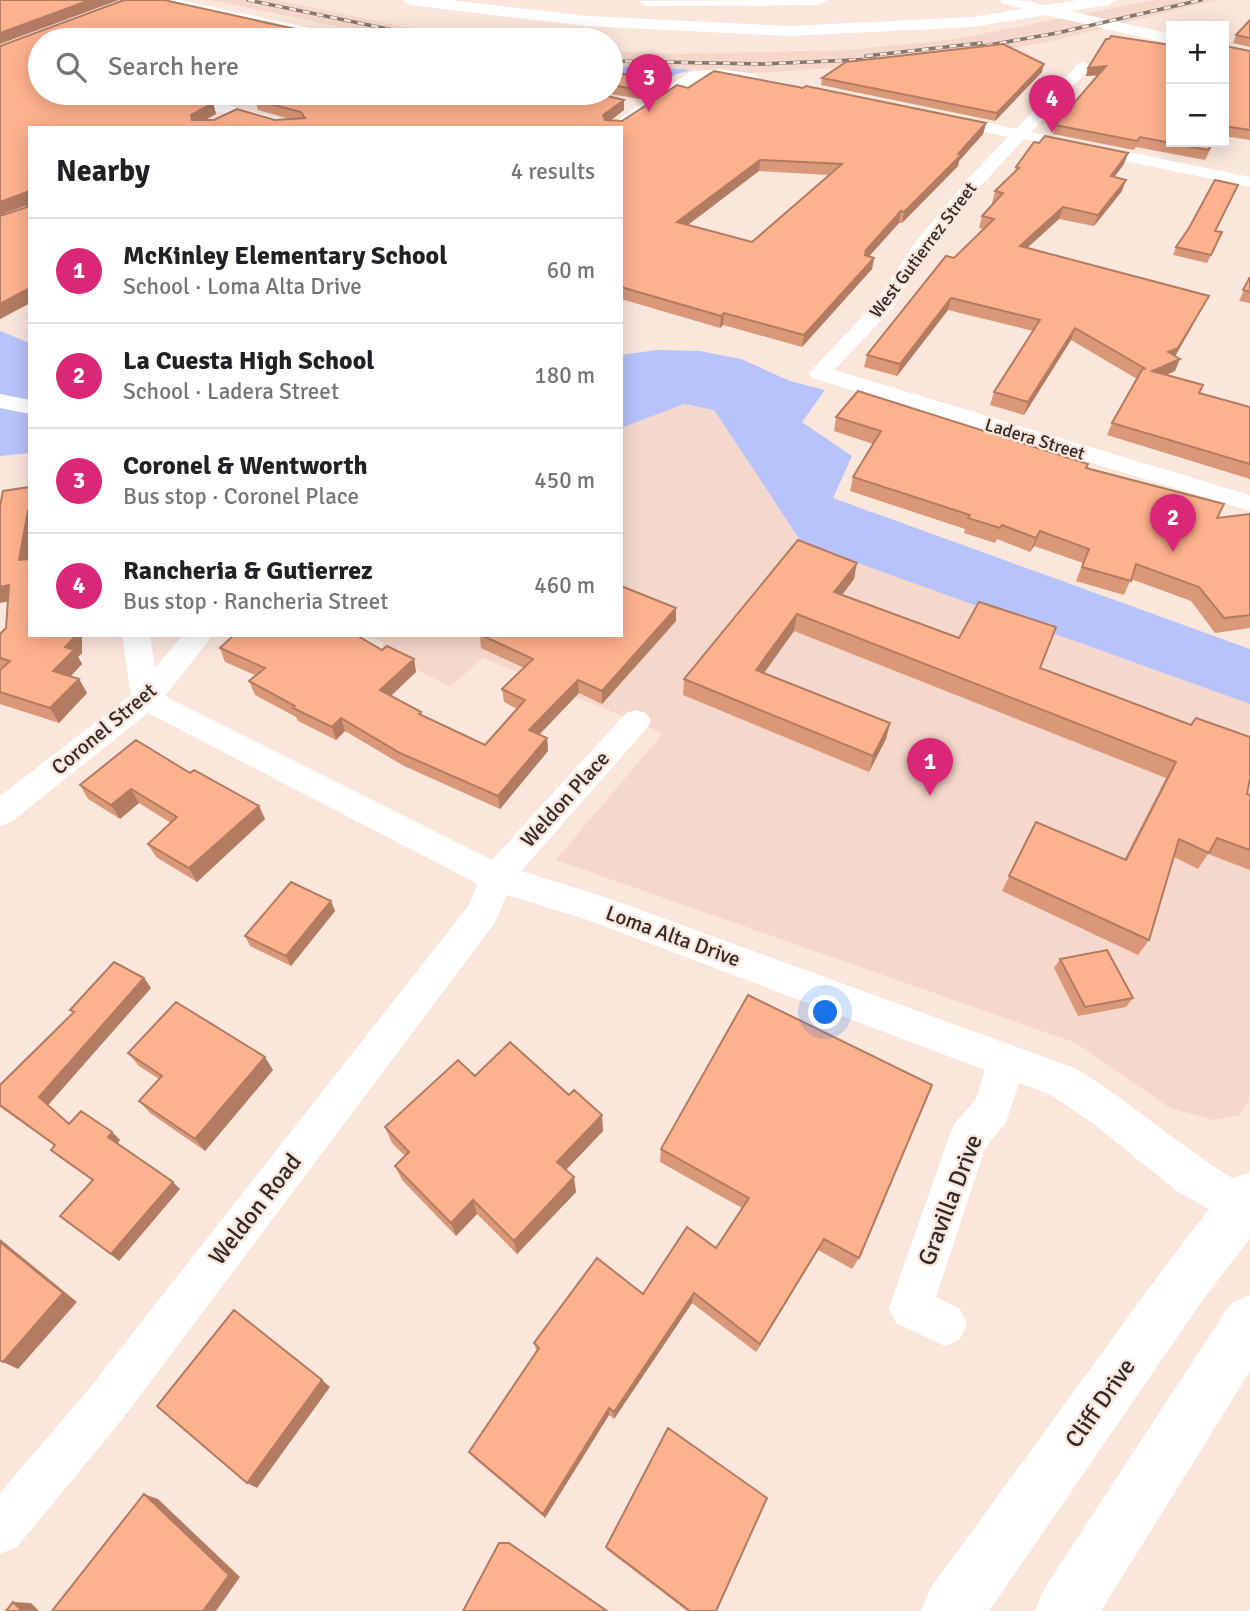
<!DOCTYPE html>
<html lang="en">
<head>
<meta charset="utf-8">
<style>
	:root { --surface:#fff; --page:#f6f6f6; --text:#202124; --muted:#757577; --line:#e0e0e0; --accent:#db2777 }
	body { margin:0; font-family:Signika,sans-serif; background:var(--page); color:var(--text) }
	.controls { position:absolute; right:21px; top:21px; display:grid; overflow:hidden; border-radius:0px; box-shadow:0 4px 18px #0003 }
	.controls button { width:63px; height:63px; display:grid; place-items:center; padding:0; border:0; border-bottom:2px solid var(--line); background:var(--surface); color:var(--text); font:35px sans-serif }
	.you { position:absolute; left:826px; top:1013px; width:24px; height:24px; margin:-18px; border:5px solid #fff; border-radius:50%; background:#1a73e8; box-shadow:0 0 0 10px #1a73e833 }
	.badge { display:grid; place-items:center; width:46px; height:46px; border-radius:50%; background:var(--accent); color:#fff; font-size:23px; font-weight:700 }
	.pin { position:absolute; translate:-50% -58px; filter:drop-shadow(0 2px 4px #0008) }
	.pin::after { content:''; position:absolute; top:37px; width:24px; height:21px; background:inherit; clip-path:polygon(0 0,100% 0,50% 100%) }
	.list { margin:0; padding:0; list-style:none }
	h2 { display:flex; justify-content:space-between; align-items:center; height:91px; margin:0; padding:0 28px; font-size:30px }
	h2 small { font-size:23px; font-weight:400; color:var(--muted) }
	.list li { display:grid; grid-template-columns:46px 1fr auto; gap:21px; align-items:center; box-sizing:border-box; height:105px; padding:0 28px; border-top:2px solid var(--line) }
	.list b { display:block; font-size:26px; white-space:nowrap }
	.list p { margin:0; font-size:23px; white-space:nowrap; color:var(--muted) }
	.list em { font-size:23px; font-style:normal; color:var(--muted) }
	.icon { flex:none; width:38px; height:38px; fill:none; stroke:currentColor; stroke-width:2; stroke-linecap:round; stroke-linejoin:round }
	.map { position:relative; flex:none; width:1250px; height:1611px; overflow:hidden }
	.search { position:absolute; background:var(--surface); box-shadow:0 4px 18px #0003; left:28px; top:28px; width:595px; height:77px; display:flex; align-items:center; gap:18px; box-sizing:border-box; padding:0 24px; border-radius:38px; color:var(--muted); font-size:26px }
	.panel { position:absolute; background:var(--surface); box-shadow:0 4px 18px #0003; left:28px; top:126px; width:595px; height:511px; border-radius:0px }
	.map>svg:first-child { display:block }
	.built { fill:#f5d8cb }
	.green { fill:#b8c3fc }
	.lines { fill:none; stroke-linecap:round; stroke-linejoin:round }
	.street { fill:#fff; fill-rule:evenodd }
	.secondary { fill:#fff; fill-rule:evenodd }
	.primary { fill:#fff; fill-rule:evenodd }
	.highway { fill:#fff; fill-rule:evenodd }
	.rail-casing { stroke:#857872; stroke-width:3.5 }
	.rail { stroke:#fbe6dc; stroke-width:2.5; stroke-dasharray:7; stroke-linecap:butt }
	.wall { fill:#da9879; fill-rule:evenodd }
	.shaded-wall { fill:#b27c63 }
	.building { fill:#feb18d; stroke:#b27c63; stroke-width:2; fill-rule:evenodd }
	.labels { text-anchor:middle; stroke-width:5; stroke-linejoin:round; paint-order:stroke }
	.far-street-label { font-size:18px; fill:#332b28; stroke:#fbe6dc }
	.street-label { font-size:21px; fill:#332b28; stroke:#fbe6dc }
	.near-street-label { font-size:24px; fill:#332b28; stroke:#fbe6dc }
</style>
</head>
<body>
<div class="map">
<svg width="1250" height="1611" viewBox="0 0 1250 1611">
	<rect width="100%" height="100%" fill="#fbe6dc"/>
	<path class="built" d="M212,0h64l128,27 111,13h-114z
		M1154,0h62l-160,40 -68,13 -126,13 -105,7 -146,-8v-14l61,3 176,-4 108,-11z
		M684,403l30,7 88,133 448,161v393l-10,18 -26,5 -44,-12 -94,-65 -520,-183 107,-127 -180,-75 -33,29 -67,-35v-10l-16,-7h254v-207z"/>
	<path class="green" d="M611,66l73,3 7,1 -20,6 -38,21 -22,-5z
		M0,331l30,12v110l-30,3z
		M657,350l43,1 41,8 49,22 35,9 -23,32 50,34 -19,42 417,151v55l-448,-161 -88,-133 -30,-6 -63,24v-73z"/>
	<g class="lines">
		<path class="street" d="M157,0h24l167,36 7,4h-25l-167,-36z
			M1084,62l7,4 -2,3 -58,63 12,3 2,3 -2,3 -20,-1 -46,50 -48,60 -37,59 -58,61 416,125v16l-438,-133 -3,-5 68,-72 37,-57 51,-62 43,-45 -70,-16 -2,-3 2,-3 6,-2 72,16 63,-66z
			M720,69l33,5 7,4 -7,4 -33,-5 -21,2 -78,51 -16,-2 85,-56z
			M159,93h24l120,32 2,3h-27l-116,-32z
			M1084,143l166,34v10l-172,-36 -2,-3 2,-3z
			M0,394l30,6v14l-30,-6z
			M122,635h28l5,33 28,-33h30l-48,61 327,164 134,-147 10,-3 10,3 5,8 -5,8 -125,142 81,25 475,173c60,38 112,85 173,120v35l-8,3 -64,-35 -84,-68 -43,-29 -32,-12 -13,39 -21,26 -49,149 24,12 7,15 -7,15 -15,7 -49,-23 -7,-15 60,-171 6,-14 21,-24 9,-29 -400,-151 -78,-24 -13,29 -374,498 -103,125 -17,7v-61l88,-103 381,-485 9,-21 -330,-171 -137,109 -11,4v-30l131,-101z"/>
		<path class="secondary" d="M1043,5l128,29v10l-134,-31 -2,-3 2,-3z
			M1250,1172v66l-48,63 -213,310h-68l9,-22 236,-324 66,-86z
			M1250,1295v76l-149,240h-66l9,-22 187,-286z"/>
		<path class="primary" d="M1000,0c16,0 39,0 51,10l-8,5 -41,-12z"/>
		<path class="highway" d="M402,0h48l136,16 204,10 182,-9 106,-17h38l-8,5 -136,22 -182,9 -204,-10 -176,-21z
			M827,0l-8,5 -173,1 -8,-5z"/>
		<g class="rail-casing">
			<path id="rail" d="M248,0l193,40
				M972,48l85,-15 144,-33
				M866,56l115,-13
				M611,61l151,3 113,-5"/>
		</g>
		<use href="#rail" class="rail"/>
	</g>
	<path class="wall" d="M124,0h40l181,40h-305v53h136l37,10 3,11 -11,6h9l23,-11 38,11 15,-1 -32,-9 -3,-10 13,-7h294l4,1 2,-1h27l29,7v10l-13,10 11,1 55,-36 11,3 26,-17 89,17 3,-2 180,37 -3,11 -24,27 -1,5 -56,57h-3l-30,33 5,2 -2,11 -70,78 -79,-22 -3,3 -99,-29v-171h-591v175l-30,16v-103l27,-9v-2l-27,10v-169zM759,171l70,4 -77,67 -64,-17z
		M1250,20v27l-17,-4 3,-8z
		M1111,36l60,9v97h43l-9,18 -69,-13 -2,3 -81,-16 2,-9 43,-50 -12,1 2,-8 18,-29h3z
		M1224,48l26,3v89l-26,-4z
		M611,71l44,10v10l-15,8 -36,-6h7z
		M1042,72l-47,49 -174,-36 1,-7z
		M192,93h67l-23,11z
		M1124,164l-10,13 8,14 -28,35 -35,-7 -32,29 176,59 -28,49v15l-9,4 33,18 51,14v72l-143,-44 5,-12 25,-44 -66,-39 -47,75 -34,-10 4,-13 39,-61 -85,-21 -51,66 -33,-9 3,-12 87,-97 30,-29 -5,-1 3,-12 12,-13h-2l3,-12 20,-20 1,-4z
		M1238,185l-23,46 4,9 -12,23 -34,-8 3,-8z
		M1250,277v26l-11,-2z
		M836,417l250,51 131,50 33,-4v114l-35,5 -24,-32 -60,-22 -7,16 -48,-14 7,-18 -49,-17 -4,6 -33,-13 -2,4 -31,-10 1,-4 -115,-38 3,-14 20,-33 -39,-13z
		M854,579l-12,16 198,73 210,127v75l-42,-16 -10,15 -24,-12 -25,83 -11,15 -136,-64 34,-69 88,38 42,-82 -372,-147 -30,42 126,50 -4,16 -17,33 -186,-77 1,-16z
		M8,602l22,33h52v18l-4,4 4,7 -11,12 8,3 8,14 -28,30 -59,-19v-70l6,-6z
		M676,608v13l-74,83 -23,-11 -40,42 8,3 1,13 -48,58 -96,-43 -59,-35 -9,9 -38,-19 -2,-4 -41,-22 -6,-14 8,-5 -32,-14 -5,-14 162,2 32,9 2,13 -25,24 30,16 1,4 63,29 32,-36 -13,-7 -2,-13 22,-21 -43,-20 -1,-11 -5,-2h146z
		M190,773l69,33 6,13 -68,63 -41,-25 -8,-13 23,-21 -32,-20 -19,16 -32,-20 -8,-14z
		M331,901l4,10 -44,55 -41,-20 -5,-10z
		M1060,959l73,39 -7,9 -48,9 -24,-48z
		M144,978l7,10 -103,117 21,19 43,8 8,8 -2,3 62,46 -61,72 -59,-45 32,-36 -32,-22 -9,-8 4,-4 -55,-39v-22l73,-72 -3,-3z
		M128,1053l145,17 -68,81 -55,-38 -11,-12 20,-22 -20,-13z
		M475,1076l128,55 -37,39 10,22 -59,62 -40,-40 -21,22 -54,-56 -7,-14 10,-10 -13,-13 -7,-16z
		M661,1149l198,109 -7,11 -34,-19 -62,102 -64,-49 -78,116 -5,-4 -64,103 -71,-60 -5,-6 68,-100 -3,-9 109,-49 73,-46 26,-40 -82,-46z
		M606,1547l110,64h-29l-81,-62z"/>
	<path class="shaded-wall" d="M90,0h29l-119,44v-11z
		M1044,64l-2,8 -47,49 2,-8z
		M1106,66l-3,9 -17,1 2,-8z
		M655,81v10l-15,8v-9z
		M235,93h24l-23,11 -3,-10z
		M624,100v10l-21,16v-11z
		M213,103l3,11 -22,12 -3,-11z
		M986,123l-3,11 -24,27 -1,5 -56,57 2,-11z
		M1128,153l-4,11 -17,23 4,-11z
		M760,160l-1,11 -82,62v-11z
		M1126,180l-4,11 -28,35 4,-11z
		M27,192l3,12 -30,11v-13z
		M1063,207l-4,12 -43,39 4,-12z
		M901,211l-2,12 -35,39 2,-12z
		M874,258l-2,11 -70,78 2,-12z
		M30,288v15l-30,16v-15z
		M1209,296l-6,11 -30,53 -5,-8z
		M951,298l-3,12 -51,66 3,-12z
		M724,313l-1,12 -3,3 1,-12z
		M1075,328l-4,12 -47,75 4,-13z
		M1180,359l-5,12 -28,12 5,-12z
		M30,510v51l-11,-1 9,-49z
		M1040,531l-6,15 -4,6 6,-14z
		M857,563l-3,16 -23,30 3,-17z
		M9,585l8,15 -17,3v-16z
		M676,608v13l-74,83v-13z
		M797,614l-3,17 -40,56 2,-17z
		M74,635h8v18l-4,4 4,7 -20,21 -9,-14 12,-24z
		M414,659l2,13 -33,31 -3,-13z
		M79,679l8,14 -28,30 -9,-15z
		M578,680l1,13 -48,50 -2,-13z
		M341,718l4,13 -9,9 -4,-13z
		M890,723l-4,16 -17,33 4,-16z
		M547,738l1,13 -48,58 -2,-13z
		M131,789l8,14 -19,16 -9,-14z
		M259,806l6,13 -68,63 -8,-14z
		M331,901l4,10 -44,55 -5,-10z
		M144,978l7,10 -103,117 -9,-8z
		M265,1057l8,13 -68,81 -10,-12z
		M602,1115l1,16 -44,46 -2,-15z
		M112,1132l8,8 -4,5 -8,-8z
		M574,1177l2,15 -59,62 -3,-13z
		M173,1182l7,7 -61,72 -8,-7z
		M473,1200l4,14 -21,22 -5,-13z
		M0,1239l77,63 -59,67 -15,-7z
		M824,1239l-6,11 -62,102 4,-8z
		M694,1293l-2,10 -78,116v-7z
		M322,1380l8,7 -73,101 -10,-5z
		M609,1408v7l-64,103 -2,-4z
		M144,1494l14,5 82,78 -24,34h-13z
		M13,1602l18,1 8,8h-17z"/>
	<path class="building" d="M0,0h90l-90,33z
		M124,0h40l181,40h-305v53h136l37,10 -22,12 1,5h22l23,-11 38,11 30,-2 -4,-6 -46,-12 13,-7h294l4,1 2,-1h27l29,7 -21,15 2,5 17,1 55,-36 11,3 26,-17 89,17 3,-2 180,37 -28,31 3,1 -57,57 -3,-1 -35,39 -1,5 9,3 -70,77 -80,-22 -3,3 -100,-29v-159h-591v160l-30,16v-88l27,-9v-15l-27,10v-156zM760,160l82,4 -90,78 -75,-20z
		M1250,20v18l-14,-3z
		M1111,36l60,9v97h42l-5,8 -68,-13 -3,4 -82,-16 51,-59 -18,2 18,-29h3z
		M1003,44l41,20 -47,49 -175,-35 24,-16z
		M1225,46l25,5v79l-26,-4v-78z
		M611,71l44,10 -15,9 -29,-5z
		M1045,136l83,17 -17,23 15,4 -28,35 -35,-8 -43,39 189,50 -31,52 -10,4 12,7 -28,12 51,14 -4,8 51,14v57l-138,-41 31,-55 3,1 -71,-41 -47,74 -34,-10 46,-72 -89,-22 -51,66 -33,-9 79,-99 8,2 40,-39 -12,-3 21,-23 -8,-2 24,-23 -3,-1 18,-25 5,1z
		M1215,180l23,5 -23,46 7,1 -11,23 -35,-8 13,-19z
		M1250,277v15l-7,-2z
		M858,391l230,73 -2,4 138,36 -7,14 33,-4v101l-26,3 -25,-31 -63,-23 -5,17 -49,-14 7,-18 -49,-18 -4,7 -34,-13 -2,3 -32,-10 2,-3 -117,-38 28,-46 -45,-14z
		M30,487v23l-2,1 -9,49 11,-1v76h44l-1,4 -8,8 9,3 -21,21 26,8 -29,29 -50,-16v-22l10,-9 -10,-3v-24l6,-6 3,-43 -9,2v-81l3,-15z
		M798,540l59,23 -23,29 125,46 20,-36 77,25 -16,41 151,57 5,-7 54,19v41l-3,16 3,1v55l-33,-12 -8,15 -30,-14 -30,101 -140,-64 27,-54 90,38 50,-98 -379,-148 -41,56 134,53 -17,33 -189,-77z
		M621,586l55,22 -74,83 -24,-11 -49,50 18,8 -49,58 -98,-43 -59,-35 -9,9 -39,-19 2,-2 -46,-25 16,-13 -45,-20 14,-13h122l26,15 5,-4 27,13 -34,31 41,22 -2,2 66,31 40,-45 -23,-11 31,-30 -52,-24h140z
		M136,740l54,33 4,-3 65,36 -70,62 -41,-24 29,-27 -46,-28 -20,16 -31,-20z
		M291,882l40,19 -45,55 -41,-20z
		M1107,950l26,48 -48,9 -25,-48z
		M114,962l30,16 -105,119 30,27 12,-13 31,21 -4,5 65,45 -62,72 -51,-38 33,-36 -42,-30 4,-5 -55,-40v-20l74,-73 -4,-2z
		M748,995l184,90 -73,173 -35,-19 -64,105 -66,-51 -80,119 -5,-4 -66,106 -74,-62 70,-104 -5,-5 63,-85 46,36 44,-67 29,21 33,-50 -88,-49z
		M176,1002l89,55 -70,82 -56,-38 23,-25 -34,-23z
		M510,1042l59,53 5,-5 28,25 -45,47 17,15 -60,64 -41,-41 -22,23 -56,-57 14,-14 -24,-25 73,-67 17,16z
		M0,1242l63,51 -60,69 -3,-2z
		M234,1310l88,70 -75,103 -90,-77z
		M668,1428l99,70 -51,113h-26l-84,-64z
		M144,1494l85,81 -26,36h-151z
		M499,1543h10l98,68h-144z
		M13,1602l9,9h-16z"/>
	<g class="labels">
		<g class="far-street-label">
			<text transform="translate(923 250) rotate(-53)" y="6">West Gutierrez Street</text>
			<text transform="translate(1035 439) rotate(17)" y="6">Ladera Street</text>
		</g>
		<g class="street-label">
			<text transform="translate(104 729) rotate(-40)" y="7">Coronel Street</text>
			<text transform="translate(565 799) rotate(-48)" y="7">Weldon Place</text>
			<text transform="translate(673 936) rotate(20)" y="7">Loma Alta Drive</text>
		</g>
		<g class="near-street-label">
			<text transform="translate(950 1200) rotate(-69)" y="8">Gravilla Drive</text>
			<text transform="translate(255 1209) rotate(-52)" y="8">Weldon Road</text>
			<text transform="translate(1100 1403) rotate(-55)" y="8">Cliff Drive</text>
		</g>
	</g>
</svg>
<div class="controls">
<button>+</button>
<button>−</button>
</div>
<div class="you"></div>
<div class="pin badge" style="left:930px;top:796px">1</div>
<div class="pin badge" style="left:1173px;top:552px">2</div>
<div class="pin badge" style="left:649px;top:112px">3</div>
<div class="pin badge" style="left:1052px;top:133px">4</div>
<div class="search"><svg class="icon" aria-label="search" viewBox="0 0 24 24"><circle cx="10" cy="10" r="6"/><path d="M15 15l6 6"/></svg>Search here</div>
<section class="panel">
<h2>Nearby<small>4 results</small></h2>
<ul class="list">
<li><span class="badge">1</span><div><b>McKinley Elementary School</b><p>School · Loma Alta Drive</p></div><em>60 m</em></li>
<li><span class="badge">2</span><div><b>La Cuesta High School</b><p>School · Ladera Street</p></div><em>180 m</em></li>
<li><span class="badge">3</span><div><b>Coronel &amp; Wentworth</b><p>Bus stop · Coronel Place</p></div><em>450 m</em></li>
<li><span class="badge">4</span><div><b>Rancheria &amp; Gutierrez</b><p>Bus stop · Rancheria Street</p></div><em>460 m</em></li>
</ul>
</section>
</div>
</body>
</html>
